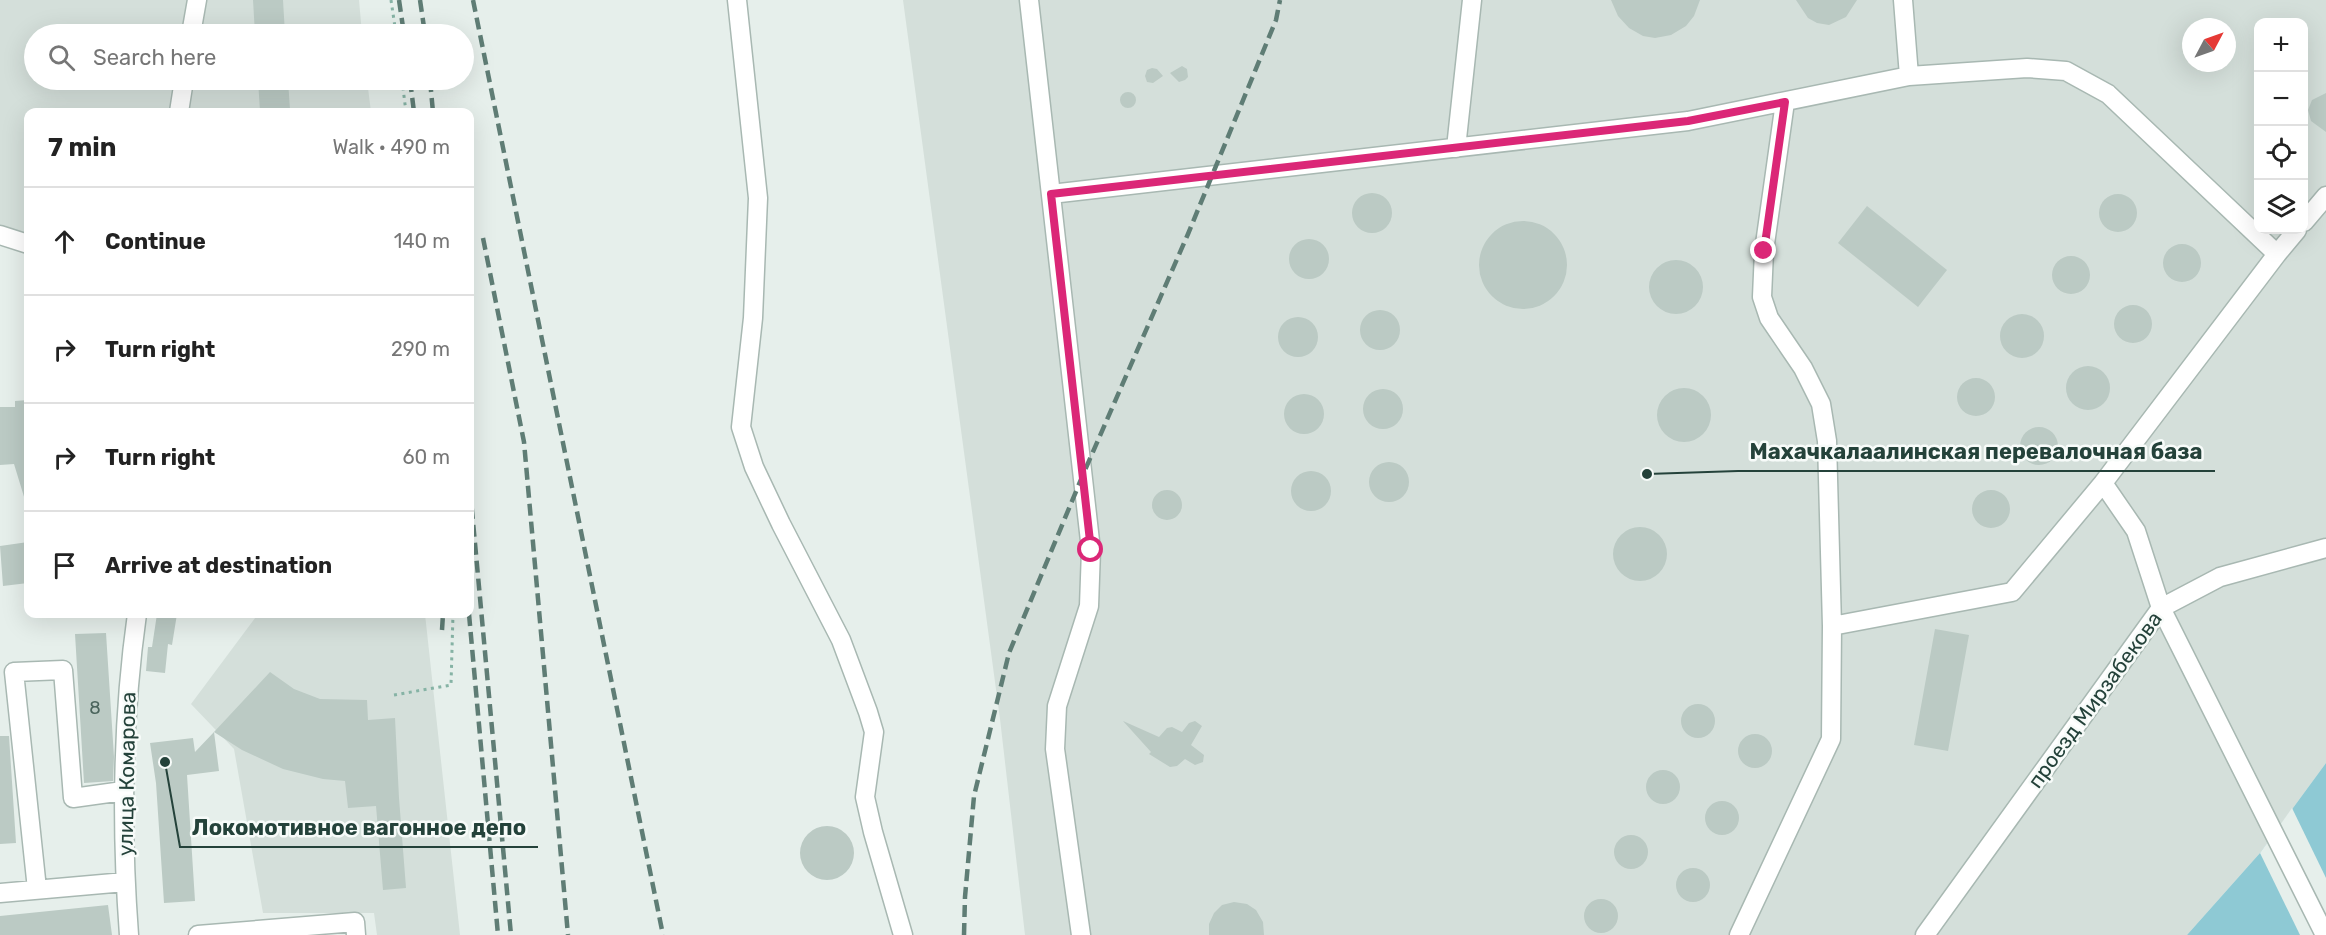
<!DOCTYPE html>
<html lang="en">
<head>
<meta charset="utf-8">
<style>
	:root { --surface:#fff; --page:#f6f6f6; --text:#222; --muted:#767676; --line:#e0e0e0 }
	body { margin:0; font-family:Rubik,sans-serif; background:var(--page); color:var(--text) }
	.controls { position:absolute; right:18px; top:18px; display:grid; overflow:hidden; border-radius:12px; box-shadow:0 6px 24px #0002 }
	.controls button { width:54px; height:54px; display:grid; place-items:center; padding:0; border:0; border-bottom:2px solid var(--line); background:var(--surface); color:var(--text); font:30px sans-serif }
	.compass { position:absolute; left:2182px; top:18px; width:54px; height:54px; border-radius:50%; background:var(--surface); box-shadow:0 6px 24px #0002; rotate:49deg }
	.stop { position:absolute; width:18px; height:18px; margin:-14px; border:4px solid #db2777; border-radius:50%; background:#fff }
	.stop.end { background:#db2777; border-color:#fff; box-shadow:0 2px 6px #0008 }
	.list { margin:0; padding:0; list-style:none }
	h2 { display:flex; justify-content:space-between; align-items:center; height:78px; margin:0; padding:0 24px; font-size:26px }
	h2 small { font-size:20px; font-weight:400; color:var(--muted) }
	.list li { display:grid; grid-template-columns:39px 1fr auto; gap:18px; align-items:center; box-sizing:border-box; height:108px; padding:0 24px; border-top:2px solid var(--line) }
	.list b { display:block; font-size:22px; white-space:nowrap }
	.list em { font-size:20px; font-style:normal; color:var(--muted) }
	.icon { flex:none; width:33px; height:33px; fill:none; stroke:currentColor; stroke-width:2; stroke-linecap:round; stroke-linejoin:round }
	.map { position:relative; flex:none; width:2326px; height:935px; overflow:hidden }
	.search { position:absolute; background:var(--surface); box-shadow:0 6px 24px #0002; left:24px; top:24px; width:450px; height:66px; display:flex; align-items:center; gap:15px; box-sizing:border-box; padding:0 21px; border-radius:33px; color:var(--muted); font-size:22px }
	.panel { position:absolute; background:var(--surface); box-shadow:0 6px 24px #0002; left:24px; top:108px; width:450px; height:510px; border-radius:12px }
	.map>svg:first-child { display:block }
	.built { fill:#d4dfda; fill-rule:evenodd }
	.water { fill:#8ec9d4 }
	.pier { fill:#e6efeb }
	.building { fill:#bbcac4 }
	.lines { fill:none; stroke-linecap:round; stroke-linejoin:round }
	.minor-casing { stroke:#a8b8b2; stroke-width:21 }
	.path { stroke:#86b3a5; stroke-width:3; stroke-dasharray:3 4.5; stroke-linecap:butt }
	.minor { stroke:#fff; stroke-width:18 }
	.rail { stroke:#5f7d75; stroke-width:4.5; stroke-dasharray:12 6; stroke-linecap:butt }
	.route { stroke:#db2777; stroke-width:8 }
	.labels { text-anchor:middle; stroke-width:5; stroke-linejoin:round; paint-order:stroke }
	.number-label { font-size:18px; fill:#4a645c }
	.street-label { font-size:21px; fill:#24423a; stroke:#f7fbf9 }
	.leader { fill:none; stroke:#24423a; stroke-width:2 }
	.callout-dot { fill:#24423a; stroke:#f7fbf9; stroke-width:2 }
	.callout-label { font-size:22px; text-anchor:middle; font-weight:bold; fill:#24423a; stroke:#f7fbf9; stroke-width:5; stroke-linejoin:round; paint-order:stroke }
</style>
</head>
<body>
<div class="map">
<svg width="2326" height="935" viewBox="0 0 2326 935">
	<rect width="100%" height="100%" fill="#e6efeb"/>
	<path class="built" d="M0,0h359l3,34h-328v46h333l4,32h-343v122l-28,-9z
		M903,0h1423v763l-66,90 -73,82h-1162l-25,-216zM2258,22h46v208h-46zM2191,27h36v36h-36z
		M258,614h167l35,321h-83l-3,-22h-111l-29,-164 -43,-45z"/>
	<path class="water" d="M2326,763v172h-139l73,-82z"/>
	<path class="pier" d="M2292,808l34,70v57h-26l-40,-82z"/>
	<path class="building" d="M253,0h30l2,34h-30z
		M1611,0h89l-6,16 -8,10 -15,9 -16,3 -12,-2 -14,-8 -11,-12z
		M1796,0h61l-11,17 -17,8 -12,-2 -9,-5z
		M1182,66l5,3 1,8 -3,3 -6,2 -9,-9z
		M1152,68l5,1 6,7 -10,7 -6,-1 -2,-6 2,-6z
		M258,80h30l2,30 -30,1z
		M1120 100a8 8 0 1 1 16 0a8 8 0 1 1-16 0Z
		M2326,93v39l-15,-11 -3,-11 4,-10z
		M1352 213a20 20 0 1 1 40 0a20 20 0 1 1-40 0Z
		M2099 213a19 19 0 1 1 38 0a19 19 0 1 1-38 0Z
		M1867,206l80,64 -29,37 -80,-64z
		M1479 265a44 44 0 1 1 88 0a44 44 0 1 1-88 0Z
		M1289 259a20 20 0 1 1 40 0a20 20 0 1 1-40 0Z
		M2163 263a19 19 0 1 1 38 0a19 19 0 1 1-38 0Z
		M2052 275a19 19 0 1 1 38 0a19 19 0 1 1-38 0Z
		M1649 287a27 27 0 1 1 54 0a27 27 0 1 1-54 0Z
		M2114 324a19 19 0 1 1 38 0a19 19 0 1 1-38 0Z
		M1360 330a20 20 0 1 1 40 0a20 20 0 1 1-40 0Z
		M2000 336a22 22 0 1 1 44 0a22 22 0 1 1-44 0Z
		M1278 337a20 20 0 1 1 40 0a20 20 0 1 1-40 0Z
		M2066 388a22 22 0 1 1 44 0a22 22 0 1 1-44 0Z
		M1957 397a19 19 0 1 1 38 0a19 19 0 1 1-38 0Z
		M1657 415a27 27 0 1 1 54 0a27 27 0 1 1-54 0Z
		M1363 409a20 20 0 1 1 40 0a20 20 0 1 1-40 0Z
		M1284 414a20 20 0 1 1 40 0a20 20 0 1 1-40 0Z
		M28,400v99l-3,1 -11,-36 -14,1v-58h15v-6z
		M2020 446a19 19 0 1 1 38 0a19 19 0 1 1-38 0Z
		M1369 482a20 20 0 1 1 40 0a20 20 0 1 1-40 0Z
		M1291 491a20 20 0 1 1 40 0a20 20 0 1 1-40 0Z
		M1152 505a15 15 0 1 1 30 0a15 15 0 1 1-30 0Z
		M1972 509a19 19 0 1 1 38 0a19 19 0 1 1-38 0Z
		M1613 554a27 27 0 1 1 54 0a27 27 0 1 1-54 0Z
		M28,542v41l-25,3 -3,-40z
		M157,614h20l-5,31 -4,-1 -3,29 -19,-2 2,-24h4z
		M1935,629l34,6 -21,116 -34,-6z
		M106,633l8,124 -1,24 -29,2 -9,-149z
		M270,672l24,17 26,10 47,1 1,20 27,-2 4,80 7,90 -23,2 -7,-84 -28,2 -3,-27 -22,-2 -40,-10 -41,-19 -28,-18z
		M1681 721a17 17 0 1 1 34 0a17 17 0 1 1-34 0Z
		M1123,721l36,16 8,-9 5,-1 10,5 7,-9 6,-2 7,5 -11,19 13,10 -1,7 -8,3 -10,-6 -8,7 -7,1 -21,-13 2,-2z
		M214,732l5,39 -32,4 8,126 -31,2 -8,-120 -6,-40 43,-5 2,14z
		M1738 751a17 17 0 1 1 34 0a17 17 0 1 1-34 0Z
		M0,736h9l7,107 -16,1z
		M1646 787a17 17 0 1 1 34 0a17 17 0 1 1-34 0Z
		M1705 818a17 17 0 1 1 34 0a17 17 0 1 1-34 0Z
		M800 853a27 27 0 1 1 54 0a27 27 0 1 1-54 0Z
		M1614 852a17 17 0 1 1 34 0a17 17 0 1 1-34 0Z
		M1676 885a17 17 0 1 1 34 0a17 17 0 1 1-34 0Z
		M1584 916a17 17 0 1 1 34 0a17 17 0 1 1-34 0Z
		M1234,902l13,2 9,6 7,12 1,13h-55v-11l5,-11 8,-8z
		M108,905l4,30h-112v-19z"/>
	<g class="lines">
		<g class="minor-casing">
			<path id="minor" d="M737,0l21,198 -5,120 -12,109 13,40 27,57 60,116 27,72 6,20 -9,65 8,35 30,103
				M1029,0l62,550 -2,56 -32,100 -2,43 26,186
				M1903,0l6,76
				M191,34l6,-34
				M179,112l5,-32
				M1456,148l16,-148
				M1051,194l637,-73 221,-45 118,-8 39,3 42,23 169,160
				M2304,222l22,-26
				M0,235l28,9
				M2103,483l33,48 25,77 164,327
				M1832,626l180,-34 91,-109 174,-229 20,-24
				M37,889l-23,-217 49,-2 10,128 50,-7
				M0,893l125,-11
				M129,935c-8,-107 -7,-215 8,-321
				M198,935l157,-13 1,13
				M1739,935l92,-196 1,-113 -5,-185 -6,-37 -18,-36 -34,-50 -7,-21 2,-46 21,-149
				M1925,935l236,-327 59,-31 106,-29"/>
		</g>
		<path class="path" d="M391,0l5,34
			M402,80l4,32
			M394,695l57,-10 2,-71"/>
		<use href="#minor" class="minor"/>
		<path class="rail" d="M399,0l5,34
			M420,0l5,34
			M473,0l190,935
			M410,80l4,32
			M430,80l3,32
			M483,238l41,204 44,493
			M470,489l41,446
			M469,614l29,321
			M442,630l1,-16
			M964,935l1,-38 9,-101 35,-143 73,-176 106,-243 88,-214 4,-20"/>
	</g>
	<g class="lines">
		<path class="route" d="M1091,550l-40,-356 637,-73 97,-19 -21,149"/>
	</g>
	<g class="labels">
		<g class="number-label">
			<text x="95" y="714">8</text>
		</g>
		<g class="street-label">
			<text transform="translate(2095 700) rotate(-54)" y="7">проезд Мирзабекова</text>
			<text transform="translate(127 774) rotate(-89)" y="7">улица Комарова</text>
		</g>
	</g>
	<path class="leader" d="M1647 474L1738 471H2215M165 762L180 847H538"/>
	<g class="callout-dot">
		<circle cx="1647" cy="474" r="6"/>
		<circle cx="165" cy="762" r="6"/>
	</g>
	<g class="callout-label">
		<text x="1976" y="459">Махачкалаалинская перевалочная база</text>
		<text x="359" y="835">Локомотивное вагонное депо</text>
	</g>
</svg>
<div class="controls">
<button>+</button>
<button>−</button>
<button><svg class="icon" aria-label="locate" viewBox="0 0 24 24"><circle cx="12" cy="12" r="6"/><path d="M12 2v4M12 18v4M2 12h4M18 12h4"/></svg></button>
<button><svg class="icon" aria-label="layers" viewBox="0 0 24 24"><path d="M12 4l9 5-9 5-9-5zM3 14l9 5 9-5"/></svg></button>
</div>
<svg class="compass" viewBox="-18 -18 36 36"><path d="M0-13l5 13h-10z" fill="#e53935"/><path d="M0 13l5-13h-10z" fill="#767676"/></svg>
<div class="stop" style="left:1091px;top:550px"></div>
<div class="stop end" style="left:1764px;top:251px"></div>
<div class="search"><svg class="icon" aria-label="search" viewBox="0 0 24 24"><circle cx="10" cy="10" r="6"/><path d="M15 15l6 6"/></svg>Search here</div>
<section class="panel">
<h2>7 min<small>Walk · 490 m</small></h2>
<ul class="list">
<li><svg class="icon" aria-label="ahead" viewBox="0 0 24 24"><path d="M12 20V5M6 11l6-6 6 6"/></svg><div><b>Continue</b></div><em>140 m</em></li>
<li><svg class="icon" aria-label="right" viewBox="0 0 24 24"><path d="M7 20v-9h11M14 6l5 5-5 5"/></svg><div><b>Turn right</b></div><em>290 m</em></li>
<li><svg class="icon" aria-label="right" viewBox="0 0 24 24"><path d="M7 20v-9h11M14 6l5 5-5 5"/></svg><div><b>Turn right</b></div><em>60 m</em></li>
<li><svg class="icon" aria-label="arrive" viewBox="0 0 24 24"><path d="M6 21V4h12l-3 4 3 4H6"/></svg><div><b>Arrive at destination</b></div></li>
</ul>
</section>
</div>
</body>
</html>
